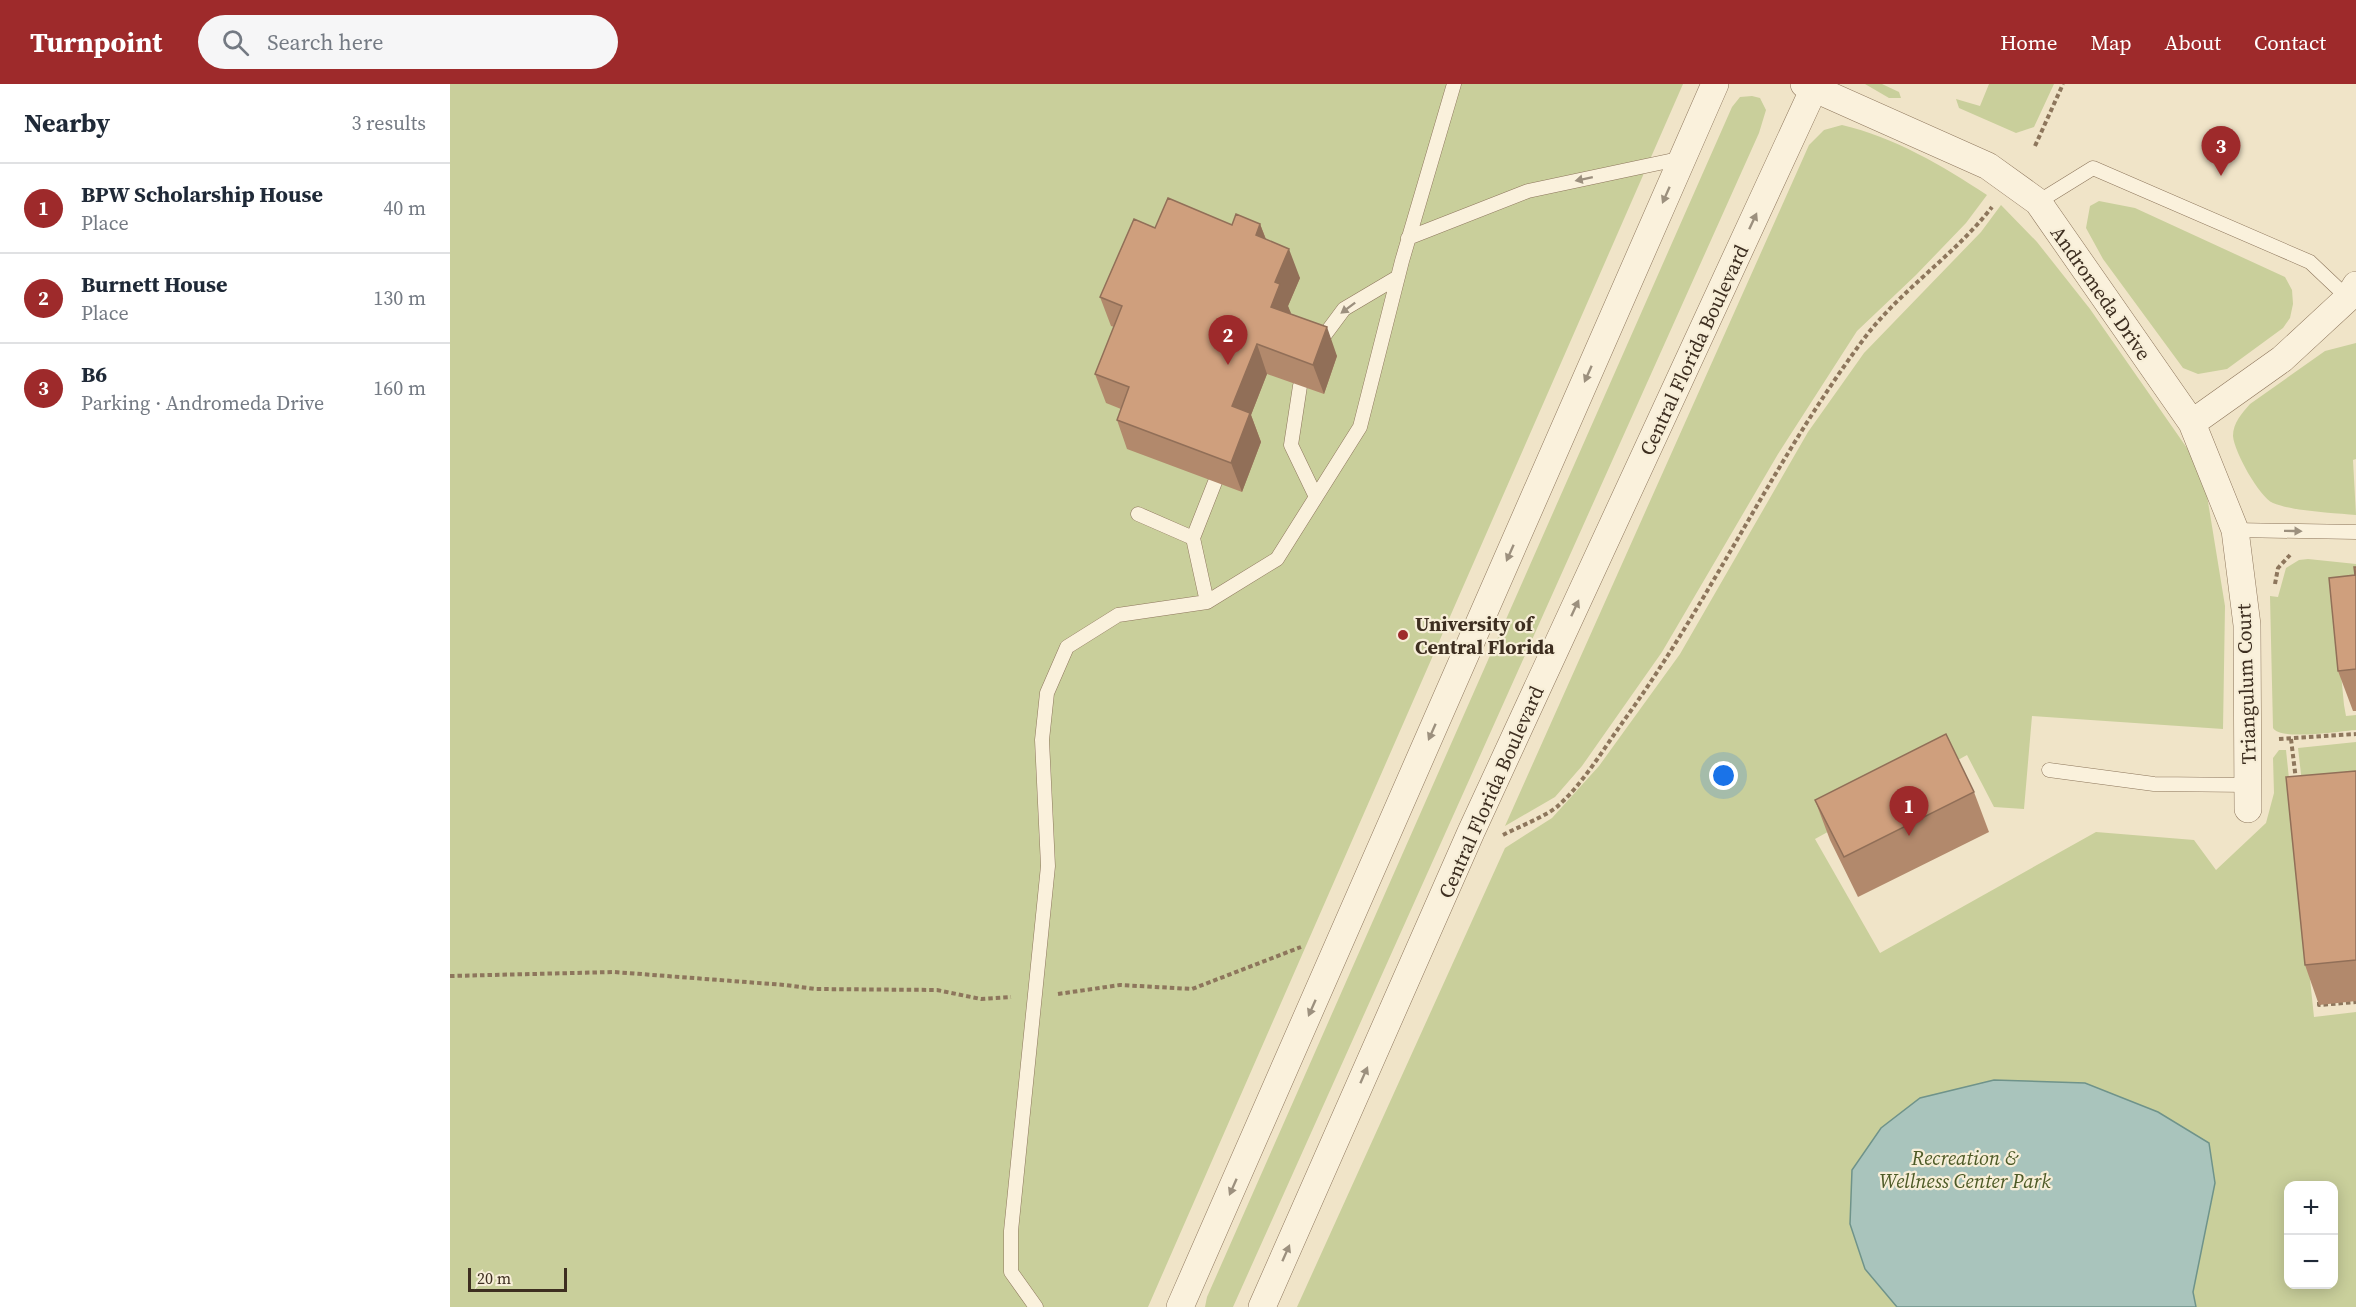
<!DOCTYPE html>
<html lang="en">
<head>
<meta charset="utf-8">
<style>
	:root { --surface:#fff; --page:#f6f6f7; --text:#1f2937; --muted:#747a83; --line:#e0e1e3; --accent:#9e2a2b }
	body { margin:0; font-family:"Source Serif 4",serif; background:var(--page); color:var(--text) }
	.controls { position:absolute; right:18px; bottom:18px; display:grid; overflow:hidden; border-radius:12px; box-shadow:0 3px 15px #0003 }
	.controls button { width:54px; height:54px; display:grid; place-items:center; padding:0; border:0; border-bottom:2px solid var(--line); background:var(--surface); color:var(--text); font:30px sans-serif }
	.scale { position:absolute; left:18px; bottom:15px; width:99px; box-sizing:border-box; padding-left:6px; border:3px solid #3d2e20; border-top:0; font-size:16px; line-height:21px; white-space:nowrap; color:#3d2e20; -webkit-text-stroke:4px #f7eed8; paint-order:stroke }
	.you { position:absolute; left:1274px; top:692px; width:21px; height:21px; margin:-15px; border:4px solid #fff; border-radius:50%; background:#1a73e8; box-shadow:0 0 0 9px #1a73e833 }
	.badge { display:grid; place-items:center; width:39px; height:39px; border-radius:50%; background:var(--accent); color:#fff; font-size:20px; font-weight:700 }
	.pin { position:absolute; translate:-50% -50px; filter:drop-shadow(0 2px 3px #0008) }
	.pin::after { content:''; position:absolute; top:32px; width:21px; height:18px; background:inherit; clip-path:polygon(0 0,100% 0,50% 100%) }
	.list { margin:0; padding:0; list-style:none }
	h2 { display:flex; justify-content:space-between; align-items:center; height:78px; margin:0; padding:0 24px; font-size:26px }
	h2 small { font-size:20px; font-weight:400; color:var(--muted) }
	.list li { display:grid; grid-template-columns:39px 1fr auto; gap:18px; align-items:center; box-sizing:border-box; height:90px; padding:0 24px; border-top:2px solid var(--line) }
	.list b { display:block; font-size:22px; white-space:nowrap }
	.list p { margin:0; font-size:20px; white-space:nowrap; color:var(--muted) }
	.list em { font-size:20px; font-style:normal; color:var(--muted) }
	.icon { flex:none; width:33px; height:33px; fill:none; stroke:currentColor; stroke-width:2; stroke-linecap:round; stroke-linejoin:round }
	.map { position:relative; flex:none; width:1906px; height:1223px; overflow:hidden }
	header { display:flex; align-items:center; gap:36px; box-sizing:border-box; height:84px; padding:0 30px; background:var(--accent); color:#fff }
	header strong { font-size:28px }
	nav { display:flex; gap:33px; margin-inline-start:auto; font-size:21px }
	.search { width:420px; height:54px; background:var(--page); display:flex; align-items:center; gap:15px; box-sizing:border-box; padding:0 21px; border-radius:33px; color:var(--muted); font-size:22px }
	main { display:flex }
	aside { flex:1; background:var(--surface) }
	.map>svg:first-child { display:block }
	.green { fill:#c9cf9b; fill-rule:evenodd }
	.water { fill:#a9c4bc; stroke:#6f938a; stroke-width:1.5 }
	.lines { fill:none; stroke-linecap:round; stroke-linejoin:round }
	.service-casing { stroke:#8d765c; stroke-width:15 }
	.minor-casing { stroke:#8d765c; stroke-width:28 }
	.path { stroke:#8d765c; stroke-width:4; stroke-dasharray:4.5 3; stroke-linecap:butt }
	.service { stroke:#faf1dc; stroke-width:14 }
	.minor { stroke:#faf1dc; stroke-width:27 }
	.wall { fill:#b2896c }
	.shaded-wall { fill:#916f58 }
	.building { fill:#cf9f7d; stroke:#916f58; stroke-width:1.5 }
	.oneway { fill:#9c907e }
	.poi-dot { fill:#9e2a2b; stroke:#f7eed8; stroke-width:2 }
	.labels { text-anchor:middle; stroke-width:4.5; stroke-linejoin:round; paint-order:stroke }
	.street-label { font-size:20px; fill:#3d2e20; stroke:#f7eed8 }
	.poi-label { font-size:20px; font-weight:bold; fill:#3d2e20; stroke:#f7eed8; text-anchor:start }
	.park-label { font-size:20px; font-style:italic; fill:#4d5a26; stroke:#f7eed8 }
</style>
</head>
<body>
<header>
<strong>Turnpoint</strong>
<div class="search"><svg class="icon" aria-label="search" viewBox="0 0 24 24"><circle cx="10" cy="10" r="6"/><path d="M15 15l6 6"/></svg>Search here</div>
<nav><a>Home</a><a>Map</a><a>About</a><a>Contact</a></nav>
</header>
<main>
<aside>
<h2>Nearby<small>3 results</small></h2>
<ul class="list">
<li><span class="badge">1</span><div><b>BPW Scholarship House</b><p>Place</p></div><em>40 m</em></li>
<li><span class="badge">2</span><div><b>Burnett House</b><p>Place</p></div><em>130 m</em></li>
<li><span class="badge">3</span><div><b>B6</b><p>Parking · Andromeda Drive</p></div><em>160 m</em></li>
</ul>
</aside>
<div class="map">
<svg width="1906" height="1223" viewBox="0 0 1906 1223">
	<rect width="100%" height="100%" fill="#f0e4c8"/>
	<path class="green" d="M0,0h1233l-535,1223h-698z
		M1415,0h17l17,8 2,6h-12z
		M1539,0h65l-20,43 -18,6 -57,-25 -3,-9 24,7z
		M1302,12l8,2 6,12 -7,23 -526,1174h-28l2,-10 525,-1190 8,-10z
		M1392,41c52,12 101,41 145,70l-21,28 -50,52 -59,56 -79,123 -116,198 -80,114 -27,31 -50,29 304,-681 15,-15z
		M1649,117l36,7 150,69 7,13 1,14 -3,14 -7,10 -56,41 -29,5 -15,-6 -80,-109 -17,-31 4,-22z
		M1551,121l36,37 53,67 113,162 22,135 -2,123 -191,-13 -8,93 -30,-2 -27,-52 -152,84 65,114 216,-121 98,8 22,30 50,-47 8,-30 -1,-35 6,-8h7l28,267 42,-5v295h-1059l208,-459 47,-30 47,-52 81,-112 128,-222 56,-79 117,-121zM1838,1102h46v98h-46z
		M1906,259v116l-3,1 3,55c-22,-2 -64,-4 -83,-12 -14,-6 -39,-52 -40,-67 0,-13 9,-23 17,-32l75,-53z
		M1858,475l48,5v28l-20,29 8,84 2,11 10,-1v15c-16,1 -75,11 -83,-2l-3,-132 8,1 8,-29 13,-8z
		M1906,658v70l-50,5 -8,-69z"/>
	<path class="water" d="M1544,996l91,3 73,29 51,31 6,40 -22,109 3,15h-299l-32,-38 -15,-45 2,-54 29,-42 39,-30z"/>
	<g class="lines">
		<g class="service-casing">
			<path id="service" d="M1588,118l55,-34 217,94 38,36
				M958,154l120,-47 155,-33
				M868,260l26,-35 54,-32
				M856,285l-6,17 -9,59 25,52
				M688,430l55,24
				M1785,446l121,2
				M757,518l-14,-64 22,-56
				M1599,686l105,14 94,1
				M586,1223l-25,-35v-41l37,-365 -6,-126 5,-47 20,-46 51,-32 89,-13 70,-43 83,-132 42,-166 52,-177"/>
		</g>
		<g class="minor-casing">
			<path id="minor" d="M1354,0l184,82 50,36 154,221 43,107 12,95 1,184
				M1742,339l90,-64 66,-61 8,-13
				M730,1223l535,-1223
				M812,1223l209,-475 345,-748"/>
		</g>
		<path class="path" d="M1585,62l28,-62
			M1825,500l3,-16 12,-13
			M1829,655l77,-5
			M1841,655l5,41
			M1053,751c15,-8 46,-20 56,-30 26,-24 45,-57 66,-86 87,-121 149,-259 238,-379 37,-50 91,-84 129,-133
			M0,892l164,-4 171,13 30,4 122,1 44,9 30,-2
			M608,910l62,-9 72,4 109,-42
			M1869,918v3l37,-3"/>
		<use href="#service" class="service"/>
		<use href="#minor" class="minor"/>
	</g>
	<path class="wall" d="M810,140l6,15 34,39 -12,28 2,8 47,42 -13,38 -57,-20 -16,41 10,27 -19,50 -115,-43 -10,-29 4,-11 -15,-6 -11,-29 19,-47 -3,-1 -11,-29 55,-69z
		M1906,483v144h-3l-15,-40z
		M1906,687v230l-37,4 -14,-40z
		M1524,708l15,40 -131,65 -28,-57 -15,-40z"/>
	<path class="shaded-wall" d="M810,140l11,29 -15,-18z
		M839,165l11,29 -12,28 3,7 -9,23 -11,-29 4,-25z
		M877,243l10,29 -13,38 -11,-29z
		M807,260l10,30 -16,41 10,27 -19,50 -11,-29 1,-57z"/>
	<path class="building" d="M718,114l64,27 4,-11 24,10 -4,11 33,14 -14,33 5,2 -9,23 56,20 -14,38 -56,-21 -25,62 18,7 -19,50 -114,-43 12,-33 -34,-13 27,-68 -22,-9 34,-78 21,9z
		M1904,483h2v102l-18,2 -9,-93 26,-3z
		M1496,650l28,58 -130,65 -29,-57z
		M1906,687v189l-51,5 -19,-188z"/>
	<defs><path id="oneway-solid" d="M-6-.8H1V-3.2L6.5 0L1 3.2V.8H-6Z" transform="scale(1.5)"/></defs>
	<g class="oneway">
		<use href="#oneway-solid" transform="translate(1134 95) rotate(168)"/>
		<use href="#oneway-solid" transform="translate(1216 111) rotate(114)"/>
		<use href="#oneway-solid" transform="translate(1303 137) rotate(-65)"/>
		<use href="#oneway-solid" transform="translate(898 224) rotate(143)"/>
		<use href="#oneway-solid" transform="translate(1138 290) rotate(114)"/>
		<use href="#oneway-solid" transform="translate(1843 447) rotate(1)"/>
		<use href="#oneway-solid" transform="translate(1060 469) rotate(114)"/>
		<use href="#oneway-solid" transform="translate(1125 524) rotate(-65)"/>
		<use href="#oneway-solid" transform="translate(982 648) rotate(114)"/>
		<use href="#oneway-solid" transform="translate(862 924) rotate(114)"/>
		<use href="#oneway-solid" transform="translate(914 991) rotate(-66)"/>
		<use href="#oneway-solid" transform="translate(783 1103) rotate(114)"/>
		<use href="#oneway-solid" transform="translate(836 1169) rotate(-66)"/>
	</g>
	<circle class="poi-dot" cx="953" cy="551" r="6"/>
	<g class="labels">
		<g class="street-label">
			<text transform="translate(1651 209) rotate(55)" y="7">Andromeda Drive</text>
			<text transform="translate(1244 266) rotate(-65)" y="7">Central Florida Boulevard</text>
			<text transform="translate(1796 600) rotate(-92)" y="7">Triangulum Court</text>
			<text transform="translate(1041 708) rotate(-66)" y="7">Central Florida Boulevard</text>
		</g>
		<g class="poi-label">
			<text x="965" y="547">University of<tspan x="965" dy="23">Central Florida</tspan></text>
		</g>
		<g class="park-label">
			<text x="1515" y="1081">Recreation &amp;<tspan x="1515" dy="23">Wellness Center Park</tspan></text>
		</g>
	</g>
</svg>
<div class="controls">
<button>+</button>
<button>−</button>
</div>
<div class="scale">20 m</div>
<div class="you"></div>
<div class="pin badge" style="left:1459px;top:752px">1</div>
<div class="pin badge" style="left:778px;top:281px">2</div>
<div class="pin badge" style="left:1771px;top:92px">3</div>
</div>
</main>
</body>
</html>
